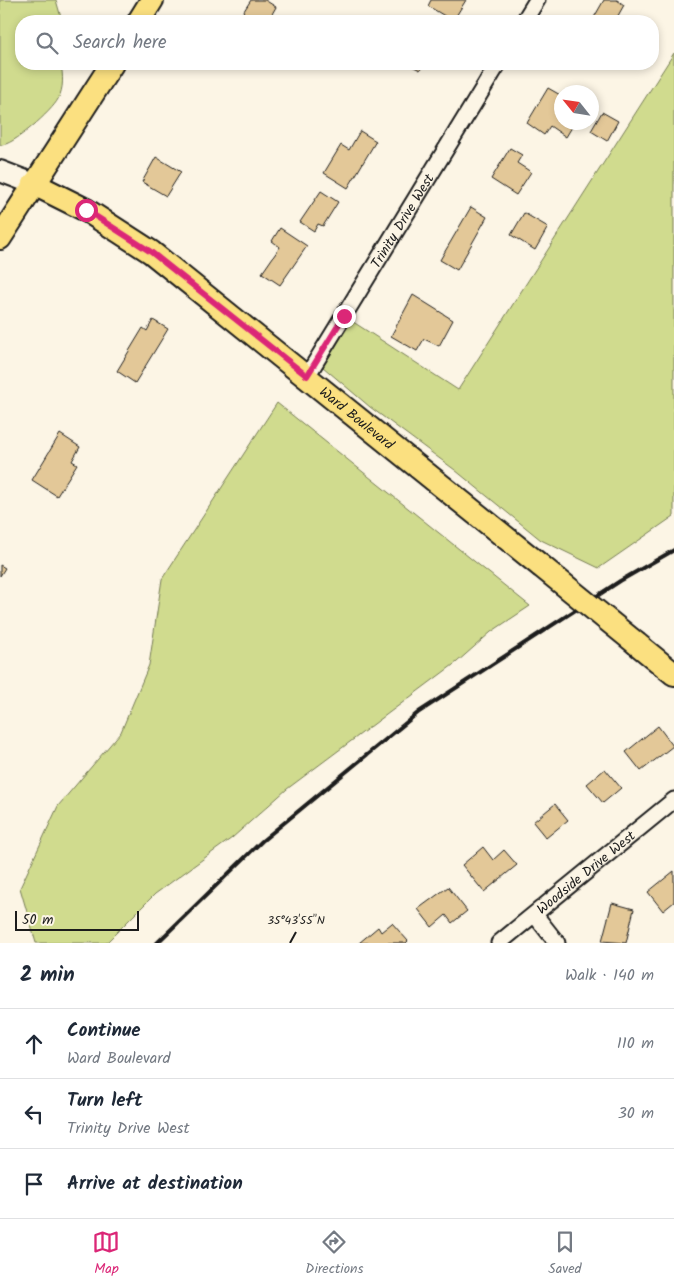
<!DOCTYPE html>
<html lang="en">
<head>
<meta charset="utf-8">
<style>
	:root { --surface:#fff; --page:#f6f6f7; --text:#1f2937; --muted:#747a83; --line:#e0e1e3; --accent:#db2777 }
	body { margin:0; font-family:Kalam,sans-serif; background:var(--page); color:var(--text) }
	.compass { position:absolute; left:554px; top:85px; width:45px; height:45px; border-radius:50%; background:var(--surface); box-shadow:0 2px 8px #0003; rotate:300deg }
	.scale { position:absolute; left:15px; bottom:12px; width:124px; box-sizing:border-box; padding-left:5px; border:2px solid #1c1c1c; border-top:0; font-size:14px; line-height:18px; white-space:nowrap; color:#1c1c1c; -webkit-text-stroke:4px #fcf5e5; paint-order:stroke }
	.stop { position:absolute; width:15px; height:15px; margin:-11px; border:4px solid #db2777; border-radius:50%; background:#fff }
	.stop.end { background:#db2777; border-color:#fff; box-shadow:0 1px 5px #0008 }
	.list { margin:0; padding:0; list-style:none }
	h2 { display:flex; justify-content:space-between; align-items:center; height:65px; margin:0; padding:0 20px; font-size:21px }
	h2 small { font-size:16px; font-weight:400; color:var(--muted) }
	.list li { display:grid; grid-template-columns:32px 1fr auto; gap:15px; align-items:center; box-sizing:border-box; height:70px; padding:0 20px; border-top:1px solid var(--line) }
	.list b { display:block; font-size:19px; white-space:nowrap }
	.list p { margin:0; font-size:16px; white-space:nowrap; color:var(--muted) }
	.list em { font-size:16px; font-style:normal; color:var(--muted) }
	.icon { flex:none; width:28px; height:28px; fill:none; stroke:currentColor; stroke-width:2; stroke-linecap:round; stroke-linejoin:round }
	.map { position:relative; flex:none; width:674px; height:943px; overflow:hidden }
	.search { position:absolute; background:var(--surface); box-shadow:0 2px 8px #0003; left:15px; right:15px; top:15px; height:55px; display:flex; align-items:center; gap:12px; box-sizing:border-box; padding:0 18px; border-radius:20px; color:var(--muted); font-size:19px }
	.sheet { height:275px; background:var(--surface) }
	nav { display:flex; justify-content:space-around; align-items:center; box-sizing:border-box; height:70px; border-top:1px solid var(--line); background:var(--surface); font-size:14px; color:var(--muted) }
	nav a { display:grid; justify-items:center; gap:2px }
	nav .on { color:var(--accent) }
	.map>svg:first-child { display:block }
	.green { fill:#d0db8e; stroke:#767c55 }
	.building { fill:#e3c898; stroke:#1c1c1c }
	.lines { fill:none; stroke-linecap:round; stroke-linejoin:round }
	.street-casing { stroke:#1c1c1c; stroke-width:19 }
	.secondary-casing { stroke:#1c1c1c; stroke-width:24 }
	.primary-casing { stroke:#1c1c1c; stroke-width:26 }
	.street { stroke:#fcf5e5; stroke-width:15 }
	.secondary { stroke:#fcf5e5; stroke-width:20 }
	.primary { stroke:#fbe080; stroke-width:22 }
	.rail { stroke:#1c1c1c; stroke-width:4 }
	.primary-bridge-casing { stroke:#1c1c1c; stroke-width:26; stroke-linecap:butt }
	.primary-bridge { stroke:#fbe080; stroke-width:22 }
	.route { stroke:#db2777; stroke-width:6 }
	.ticks { fill:none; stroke:#1c1c1c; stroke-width:2 }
	.labels { text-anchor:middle; stroke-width:4.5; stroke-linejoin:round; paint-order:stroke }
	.street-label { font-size:14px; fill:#1c1c1c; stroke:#fcf5e5 }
	.ticks-label { font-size:12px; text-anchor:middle; fill:#1c1c1c; stroke:#fcf5e5; stroke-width:4.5; stroke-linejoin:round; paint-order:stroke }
</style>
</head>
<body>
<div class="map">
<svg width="674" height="943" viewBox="0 0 674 943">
	<rect width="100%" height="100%" fill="#fcf5e5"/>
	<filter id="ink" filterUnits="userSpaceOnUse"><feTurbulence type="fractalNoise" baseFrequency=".02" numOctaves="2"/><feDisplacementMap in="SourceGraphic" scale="10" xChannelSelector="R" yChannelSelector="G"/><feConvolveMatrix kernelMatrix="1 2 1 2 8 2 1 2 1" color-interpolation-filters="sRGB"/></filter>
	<g filter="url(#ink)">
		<path class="green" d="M0,0h56l6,21h-41v43h40c2,12 3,24 -3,35 -5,11 -46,48 -58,46z
			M674,53v463l-75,52 -58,-28 -86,-70 -85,-63 -54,-46 28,-45 114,74z
			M277,403l253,203 -39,26 -34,30 -170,127 -55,49 -77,56 -49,49h-70l-16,-55 38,-82 63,-74 28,-67 13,-86z"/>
		<path class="building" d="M251,0h14l11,7 -8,14h-22l-6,-4z
			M431,0h35l-13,21 -25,-15z
			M604,0h13l7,5 -9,16h-23z
			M408,64h16l-4,6z
			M548,88l14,8v26h13l-9,15 -16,-11 -6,9 -17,-12z
			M602,112l16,9 -11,20 -16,-10z
			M360,131l16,10 -28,47 -24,-15 17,-28 8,5z
			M510,148l12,7 -5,8 14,9 -15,23 -25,-16z
			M156,157l25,15 -15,24 -24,-14z
			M321,191l17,11 -15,24 -5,-2 -4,7 -14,-9z
			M471,207l16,10 -30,53 -17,-10z
			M524,213l24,14 -13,23 -24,-15z
			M280,228l27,18 -27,39 -18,-12 18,-26 -8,-6z
			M413,295l40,25 -14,26 -15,-7 -7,12 -26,-15z
			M153,320l15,9 -33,54 -18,-12 26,-43 4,3z
			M60,434l20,13 -8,14 5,3 -20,32 -25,-16z
			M0,565l5,3 -5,8z
			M658,726l15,20 -32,25 -15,-19z
			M605,769l16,19 -18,15 -16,-19z
			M555,804l13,16 -22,18 -13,-16z
			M483,847l10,13 11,-10 13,15 -33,27 -22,-27z
			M674,871v31l-11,9 -15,-19z
			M448,887l19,24 -15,12 -6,-8 -14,12 -14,-18z
			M612,903l22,6 -8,34 -24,-2z
			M392,923l16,18 -2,2h-47l19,-16 3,5z"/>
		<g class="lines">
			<g class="street-casing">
				<g id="street">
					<path d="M524,21l13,-21"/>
					<path id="s1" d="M307,376l191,-312"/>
					<path d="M535,915l22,28"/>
					<path id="s2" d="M499,943l175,-143"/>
				</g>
			</g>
			<g class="secondary-casing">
				<path id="secondary" d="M0,171l34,13"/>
			</g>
			<g class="primary-casing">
				<g id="primary">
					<path d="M139,21l13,-21"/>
					<path id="s3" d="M34,184l52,26 65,42 390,314"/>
					<path d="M0,238l112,-174"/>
					<path d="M637,644l37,30"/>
				</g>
			</g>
			<use href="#street" class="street"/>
			<use href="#secondary" class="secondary"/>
			<use href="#primary" class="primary"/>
			<path class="rail" d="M157,943l105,-102 157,-129 201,-131 54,-31"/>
			<g class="primary-bridge-casing">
				<path id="primary-bridge" d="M541,566l96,78"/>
			</g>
			<use href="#primary-bridge" class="primary-bridge"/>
		</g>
	</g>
	<g class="lines" filter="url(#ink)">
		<path class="route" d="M86,210l65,42 156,124 37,-60"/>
	</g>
	<path class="ticks" d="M290,943l6,-11"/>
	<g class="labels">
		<g class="street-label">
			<text dy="5" stroke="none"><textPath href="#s1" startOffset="182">Trinity Drive West</textPath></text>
			<text dy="5" stroke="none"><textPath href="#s3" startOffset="400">Ward Boulevard</textPath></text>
			<text dy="5" stroke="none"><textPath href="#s2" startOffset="112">Woodside Drive West</textPath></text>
		</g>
	</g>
	<g class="ticks-label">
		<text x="296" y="924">35°43'55"N</text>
	</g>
</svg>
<svg class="compass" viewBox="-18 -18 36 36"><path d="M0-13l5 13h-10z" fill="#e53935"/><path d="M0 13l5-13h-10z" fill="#747a83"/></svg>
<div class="scale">50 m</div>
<div class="stop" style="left:86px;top:210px"></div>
<div class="stop end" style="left:344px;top:316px"></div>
<div class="search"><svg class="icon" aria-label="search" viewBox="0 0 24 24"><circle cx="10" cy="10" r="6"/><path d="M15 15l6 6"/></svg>Search here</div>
</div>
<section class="sheet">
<h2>2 min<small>Walk · 140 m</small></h2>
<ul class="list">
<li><svg class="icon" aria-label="ahead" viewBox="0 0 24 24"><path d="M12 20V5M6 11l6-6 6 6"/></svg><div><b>Continue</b><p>Ward Boulevard</p></div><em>110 m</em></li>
<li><svg class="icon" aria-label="left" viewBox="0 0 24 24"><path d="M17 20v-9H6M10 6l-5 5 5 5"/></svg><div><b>Turn left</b><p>Trinity Drive West</p></div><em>30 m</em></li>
<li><svg class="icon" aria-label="arrive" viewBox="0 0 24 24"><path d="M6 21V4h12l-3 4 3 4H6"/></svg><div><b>Arrive at destination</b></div></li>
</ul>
</section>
<nav>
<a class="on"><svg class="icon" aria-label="map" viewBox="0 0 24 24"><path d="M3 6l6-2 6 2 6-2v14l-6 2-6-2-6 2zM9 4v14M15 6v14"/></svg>Map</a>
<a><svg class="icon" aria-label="directions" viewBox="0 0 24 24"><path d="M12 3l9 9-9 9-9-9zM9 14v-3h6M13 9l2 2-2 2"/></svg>Directions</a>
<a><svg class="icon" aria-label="saved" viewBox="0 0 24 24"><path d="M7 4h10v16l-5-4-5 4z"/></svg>Saved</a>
</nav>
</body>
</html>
